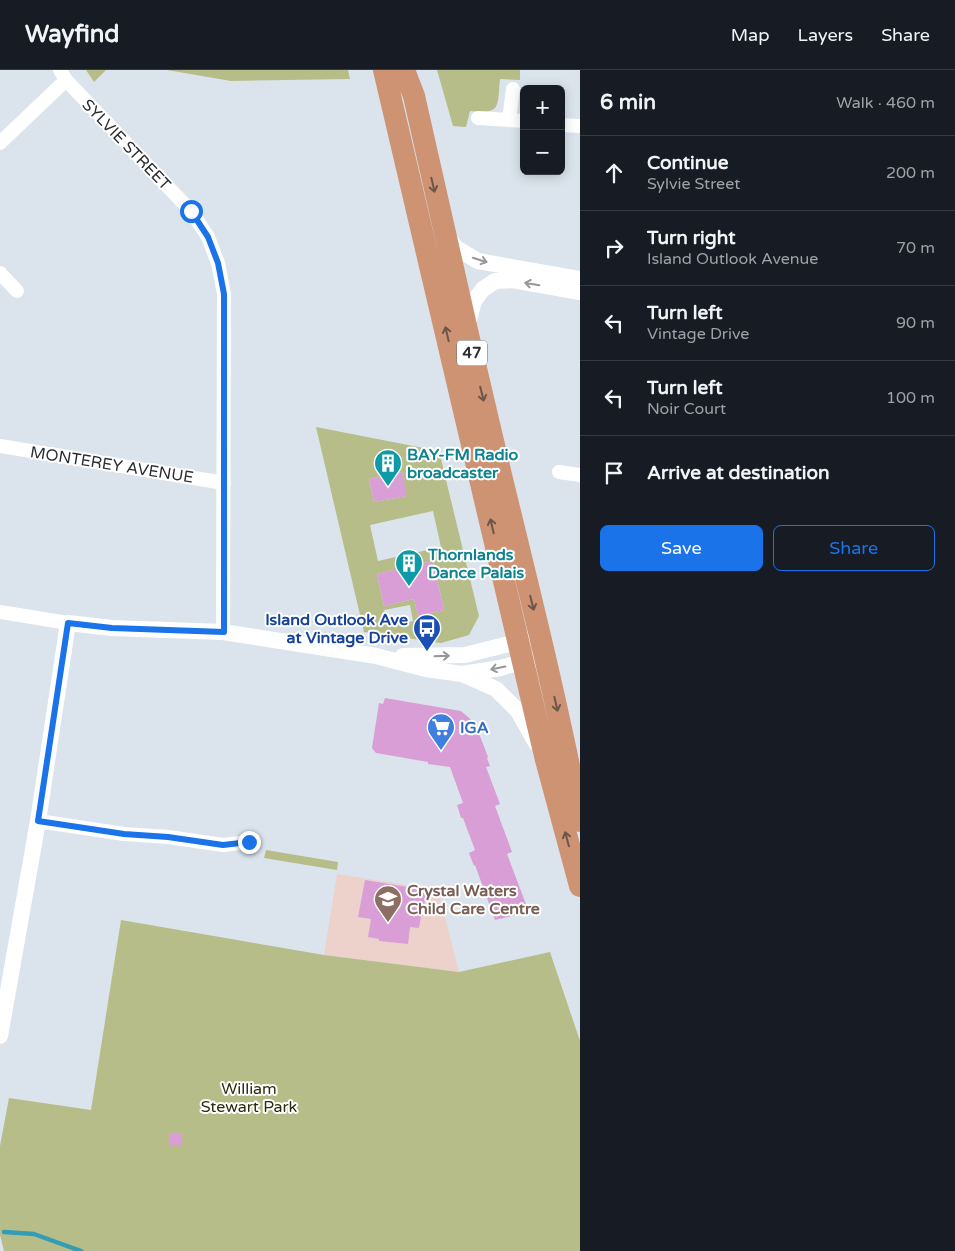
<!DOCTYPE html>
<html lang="en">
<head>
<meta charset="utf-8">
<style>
	:root { --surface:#171b24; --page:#242831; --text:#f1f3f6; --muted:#9ea1a6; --line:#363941; --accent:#1a73e8 }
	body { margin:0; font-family:"Varela Round",sans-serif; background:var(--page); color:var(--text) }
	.controls { position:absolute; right:15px; top:15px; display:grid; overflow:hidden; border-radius:8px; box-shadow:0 2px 12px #0003 }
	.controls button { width:45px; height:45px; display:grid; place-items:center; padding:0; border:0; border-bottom:1px solid var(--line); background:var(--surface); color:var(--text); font:25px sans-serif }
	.stop { position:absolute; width:15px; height:15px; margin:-11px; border:4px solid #1a73e8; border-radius:50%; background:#fff }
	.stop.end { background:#1a73e8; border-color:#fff; box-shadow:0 1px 5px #0008 }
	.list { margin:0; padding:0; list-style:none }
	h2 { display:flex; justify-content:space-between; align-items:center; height:65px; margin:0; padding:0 20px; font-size:21px }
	h2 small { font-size:16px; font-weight:400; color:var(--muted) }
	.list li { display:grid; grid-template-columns:32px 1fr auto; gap:15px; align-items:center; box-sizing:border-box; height:75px; padding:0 20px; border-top:1px solid var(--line) }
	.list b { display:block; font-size:19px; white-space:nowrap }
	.list p { margin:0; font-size:16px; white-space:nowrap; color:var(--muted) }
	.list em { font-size:16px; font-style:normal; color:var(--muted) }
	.actions { display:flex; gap:10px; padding:15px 20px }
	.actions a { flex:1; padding:11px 0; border:1px solid var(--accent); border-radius:8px; text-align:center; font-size:18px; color:var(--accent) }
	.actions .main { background:var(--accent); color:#fff }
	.icon { flex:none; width:28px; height:28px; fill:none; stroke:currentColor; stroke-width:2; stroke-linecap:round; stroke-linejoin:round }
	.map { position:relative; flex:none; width:580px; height:1181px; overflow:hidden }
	header { display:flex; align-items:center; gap:30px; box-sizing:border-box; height:70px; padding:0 25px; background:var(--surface); border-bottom:1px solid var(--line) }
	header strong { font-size:24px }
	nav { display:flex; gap:28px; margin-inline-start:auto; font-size:18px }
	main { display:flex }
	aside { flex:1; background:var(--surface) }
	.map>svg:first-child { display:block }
	.education { fill:#ecd2cb }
	.green { fill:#b6bd88; fill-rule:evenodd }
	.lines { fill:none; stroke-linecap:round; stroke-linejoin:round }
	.stream { stroke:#339db5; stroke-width:4.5 }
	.building { fill:#d89ed5 }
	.minor { stroke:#fff; stroke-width:14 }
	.tertiary { stroke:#fff; stroke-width:16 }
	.trunk { stroke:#ce9373; stroke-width:22 }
	.oneway { stroke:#6c564b }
	.oneway2 { stroke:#959698 }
	.route { stroke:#1a73e8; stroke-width:6 }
	.labels { text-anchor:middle; stroke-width:4; stroke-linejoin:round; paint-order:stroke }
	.shield { fill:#fff; stroke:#6b6d6f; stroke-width:1 }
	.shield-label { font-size:15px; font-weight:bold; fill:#2b2e31 }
	.street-label { font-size:16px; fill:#2b2e31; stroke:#fff }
	.culture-label { font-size:16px; font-weight:bold; fill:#0d838f; stroke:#fff; text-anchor:start }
	.transit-label { font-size:16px; font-weight:bold; fill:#164399; stroke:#fff; text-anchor:end }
	.shop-label { font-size:16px; font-weight:bold; fill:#366cbe; stroke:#fff; text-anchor:start }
	.education-label { font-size:16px; font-weight:bold; fill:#785e54; stroke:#fff; text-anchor:start }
	.park-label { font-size:16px; fill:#2a2d0b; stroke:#fff }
</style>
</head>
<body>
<header>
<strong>Wayfind</strong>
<nav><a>Map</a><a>Layers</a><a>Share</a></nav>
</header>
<main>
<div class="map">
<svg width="580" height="1181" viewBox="0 0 580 1181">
	<rect width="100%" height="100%" fill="#dbe4ec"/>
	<path class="education" d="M337,804l101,16 21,82 -135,-17z"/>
	<path class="green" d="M86,0h20l-12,12z
		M167,0h181l2,9 -119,2z
		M437,0h83v10l-20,-1c-3,28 2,35 -30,32l-4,16 -13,-1z
		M316,357l123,24 40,165 -10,19 -28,8 -77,-11zM402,402l4,24 -32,6 -5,-23zM433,441l8,36 -63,14 -8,-36zM433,491l11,49 -26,6 -4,-17 -30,7 -7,-32zM410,535l3,16 -25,6 -4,-17z
		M266,780l72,12 -1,8 -73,-12z
		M121,850l203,35 135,17 91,-20 30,89v210h-576l-4,-16v-89l9,-48 82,12z"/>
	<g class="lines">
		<path class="stream" d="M4,1162l30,2 47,17"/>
	</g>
	<path class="building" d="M402,402l5,24 -33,6 -5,-23z
		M433,491l11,49 -26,6 -4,-17 -30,7 -7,-32z
		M385,628l76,13 14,12 13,34 -1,1 3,8 -4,1 14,37 -5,2 17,46 -5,2 22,58 -34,8 -20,-55 -1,1 -5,-13 6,-3 -12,-32h-2l-4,-13 6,-2 -13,-36 -22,-3v-2l-52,-9 -4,-5 7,-45 4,1z
		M365,810l61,10 -3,26h-2l-2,12 -9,-1 -2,17 -29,-3v-2l-11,-2 3,-18 -13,-2z
		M169,1063h13v13h-13z"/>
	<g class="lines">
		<path class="minor" d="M60,0l6,10 125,131 17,26 10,26 6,31 -1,338
			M478,48l46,3
			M509,50l4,-31
			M561,55l19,1
			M0,73l66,-63
			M0,203l17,18
			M0,376l224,37
			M559,402l21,3
			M0,542l68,11
			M38,751l86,13 44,3 55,8 26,-3"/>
		<path class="tertiary" d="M446,165l10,13 22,13 102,18
			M468,254l6,-23 9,-12 12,-8 17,-1 68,12
			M403,586l62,-1 64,-16
			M462,604l34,15 22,22 18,32
			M0,966l38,-215 30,-198 44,5 111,4 153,24 50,13 36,5 38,-6 33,-9"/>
		<path class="trunk" d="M384,0l162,690 34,126
			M404,0l10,26c28,126 57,253 87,379 28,115 57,230 79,346"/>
	</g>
	<defs><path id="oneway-shaft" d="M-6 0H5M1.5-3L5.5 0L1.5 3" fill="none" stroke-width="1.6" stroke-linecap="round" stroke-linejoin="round" transform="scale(1.25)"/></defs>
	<g class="oneway">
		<use href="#oneway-shaft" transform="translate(433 115) rotate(77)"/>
		<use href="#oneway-shaft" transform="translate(447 264) rotate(-103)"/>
		<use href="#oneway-shaft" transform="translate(482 324) rotate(76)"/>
		<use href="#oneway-shaft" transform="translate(492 456) rotate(-103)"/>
		<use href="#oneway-shaft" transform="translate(532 533) rotate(76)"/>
		<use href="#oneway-shaft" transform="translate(556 634) rotate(77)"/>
		<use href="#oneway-shaft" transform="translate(567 769) rotate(-105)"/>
	</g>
	<g class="oneway2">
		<use href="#oneway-shaft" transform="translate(480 190) rotate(18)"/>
		<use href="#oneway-shaft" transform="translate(532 214) rotate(-170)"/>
		<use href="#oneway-shaft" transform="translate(442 586) rotate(-2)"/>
		<use href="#oneway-shaft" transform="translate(498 598) rotate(169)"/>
	</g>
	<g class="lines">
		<path class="route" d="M191,141l17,26 10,26 6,31v338l-112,-4 -44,-5 -30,198 86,13 44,3 55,8 26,-3"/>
	</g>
	<defs>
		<g id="building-pin" transform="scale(1.4375)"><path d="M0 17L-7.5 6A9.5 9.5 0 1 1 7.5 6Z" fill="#0f9aa8" stroke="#fff"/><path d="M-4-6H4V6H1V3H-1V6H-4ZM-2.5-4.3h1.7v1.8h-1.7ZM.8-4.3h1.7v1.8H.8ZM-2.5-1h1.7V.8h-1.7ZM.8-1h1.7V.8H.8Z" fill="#fff"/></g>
		<g id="bus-pin" transform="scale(1.4375)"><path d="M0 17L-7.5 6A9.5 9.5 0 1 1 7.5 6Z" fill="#1a4fb4" stroke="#fff"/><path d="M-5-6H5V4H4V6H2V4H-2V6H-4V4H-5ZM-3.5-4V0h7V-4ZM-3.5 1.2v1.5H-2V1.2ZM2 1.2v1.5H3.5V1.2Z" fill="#fff"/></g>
		<g id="supermarket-pin" transform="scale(1.4375)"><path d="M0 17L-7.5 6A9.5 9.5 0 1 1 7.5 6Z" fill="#3f7fe0" stroke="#fff"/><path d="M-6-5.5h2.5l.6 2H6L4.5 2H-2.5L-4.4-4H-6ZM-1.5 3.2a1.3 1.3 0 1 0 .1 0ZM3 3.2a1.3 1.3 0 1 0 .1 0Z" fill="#fff"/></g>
		<g id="school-pin" transform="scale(1.4375)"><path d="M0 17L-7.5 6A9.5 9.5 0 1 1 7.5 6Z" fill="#8d6e63" stroke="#fff"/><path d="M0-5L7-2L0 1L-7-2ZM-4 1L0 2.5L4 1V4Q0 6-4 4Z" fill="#fff"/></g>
	</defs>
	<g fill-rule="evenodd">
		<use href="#building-pin" x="388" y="393"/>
		<use href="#building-pin" x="409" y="493"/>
		<use href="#bus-pin" x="427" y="558"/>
		<use href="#supermarket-pin" x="441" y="657"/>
		<use href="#school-pin" x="388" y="829"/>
	</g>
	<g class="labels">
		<rect class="shield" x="457" y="270.5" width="30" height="25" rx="4"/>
		<g class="shield-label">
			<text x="472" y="288">47</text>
		</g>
		<g class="street-label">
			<text transform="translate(127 74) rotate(46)" y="6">SYLVIE STREET</text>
			<text transform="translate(112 394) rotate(9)" y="6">MONTEREY AVENUE</text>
		</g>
		<g class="culture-label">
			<text x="407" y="390">BAY-FM Radio<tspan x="407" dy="18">broadcaster</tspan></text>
			<text x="428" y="490">Thornlands<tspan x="428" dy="18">Dance Palais</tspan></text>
		</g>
		<g class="transit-label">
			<text x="408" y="555">Island Outlook Ave<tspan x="408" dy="18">at Vintage Drive</tspan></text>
		</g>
		<g class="shop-label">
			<text x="460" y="663">IGA</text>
		</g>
		<g class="education-label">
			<text x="407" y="826">Crystal Waters<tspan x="407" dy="18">Child Care Centre</tspan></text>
		</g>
		<g class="park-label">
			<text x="249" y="1024">William<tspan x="249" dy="18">Stewart Park</tspan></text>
		</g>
	</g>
</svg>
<div class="controls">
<button>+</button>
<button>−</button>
</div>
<div class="stop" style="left:191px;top:141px"></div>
<div class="stop end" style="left:249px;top:772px"></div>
</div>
<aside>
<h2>6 min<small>Walk · 460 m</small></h2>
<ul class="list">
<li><svg class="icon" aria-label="ahead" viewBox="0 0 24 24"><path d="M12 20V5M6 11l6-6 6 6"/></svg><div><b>Continue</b><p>Sylvie Street</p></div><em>200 m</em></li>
<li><svg class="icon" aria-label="right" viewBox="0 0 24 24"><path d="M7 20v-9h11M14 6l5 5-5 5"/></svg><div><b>Turn right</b><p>Island Outlook Avenue</p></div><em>70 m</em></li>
<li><svg class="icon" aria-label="left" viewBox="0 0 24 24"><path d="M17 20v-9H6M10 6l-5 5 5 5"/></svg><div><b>Turn left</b><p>Vintage Drive</p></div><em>90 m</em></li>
<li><svg class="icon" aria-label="left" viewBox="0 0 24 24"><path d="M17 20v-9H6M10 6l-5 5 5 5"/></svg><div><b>Turn left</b><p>Noir Court</p></div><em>100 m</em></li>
<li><svg class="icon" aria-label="arrive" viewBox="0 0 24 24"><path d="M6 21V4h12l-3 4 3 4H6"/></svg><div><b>Arrive at destination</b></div></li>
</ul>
<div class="actions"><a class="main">Save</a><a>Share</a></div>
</aside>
</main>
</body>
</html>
